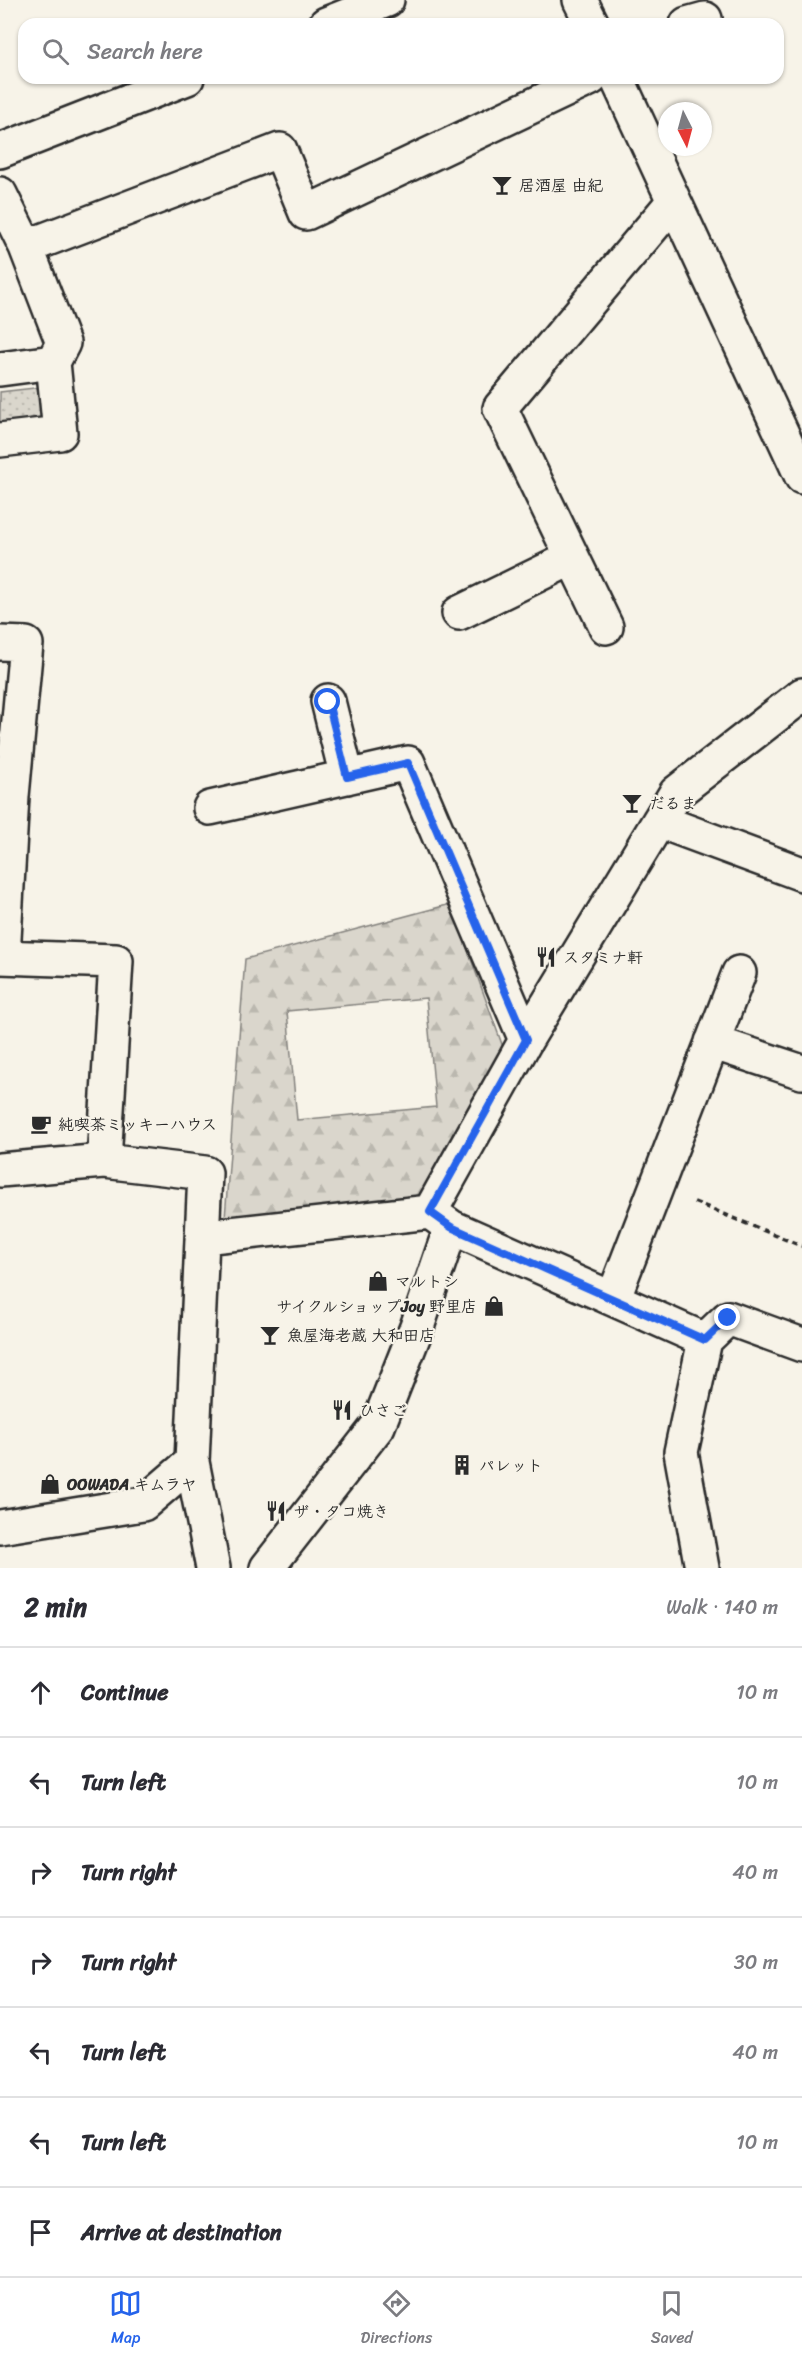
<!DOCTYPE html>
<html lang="en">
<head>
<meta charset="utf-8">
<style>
	:root { --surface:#fff; --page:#f7f7f7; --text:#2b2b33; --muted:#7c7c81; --line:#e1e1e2; --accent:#2563eb }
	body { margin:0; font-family:Sriracha,"Klee One",sans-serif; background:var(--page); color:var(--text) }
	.compass { position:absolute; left:658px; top:102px; width:54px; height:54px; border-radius:50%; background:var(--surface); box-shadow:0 2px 4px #0004; rotate:174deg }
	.stop { position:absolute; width:18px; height:18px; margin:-14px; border:4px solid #2563eb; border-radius:50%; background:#fff }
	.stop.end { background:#2563eb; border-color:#fff; box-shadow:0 2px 6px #0008 }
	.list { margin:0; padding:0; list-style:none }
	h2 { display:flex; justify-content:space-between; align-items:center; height:78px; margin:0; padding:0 24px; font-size:26px }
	h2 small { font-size:20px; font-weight:400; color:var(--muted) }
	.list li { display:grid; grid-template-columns:39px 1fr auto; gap:18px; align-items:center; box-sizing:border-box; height:90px; padding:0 24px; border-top:2px solid var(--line) }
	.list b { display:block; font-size:22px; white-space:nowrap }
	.list em { font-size:20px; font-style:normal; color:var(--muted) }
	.icon { flex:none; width:33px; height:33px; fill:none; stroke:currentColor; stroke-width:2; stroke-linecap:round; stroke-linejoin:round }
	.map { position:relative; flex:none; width:802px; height:1568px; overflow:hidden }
	.search { position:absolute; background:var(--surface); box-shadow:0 2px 4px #0004; left:18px; right:18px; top:18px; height:66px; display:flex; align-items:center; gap:15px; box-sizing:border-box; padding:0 21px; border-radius:18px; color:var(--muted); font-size:22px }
	.sheet { height:708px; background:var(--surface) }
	nav { display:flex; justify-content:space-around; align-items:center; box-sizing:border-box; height:84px; border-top:2px solid var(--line); background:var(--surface); font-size:16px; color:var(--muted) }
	nav a { display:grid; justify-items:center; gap:3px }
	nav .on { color:var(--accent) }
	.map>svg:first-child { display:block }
	.forest { fill:url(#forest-firs); stroke:#82807c; stroke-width:1.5; fill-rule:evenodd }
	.park { fill:url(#park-dots); stroke:#82807c; stroke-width:1.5 }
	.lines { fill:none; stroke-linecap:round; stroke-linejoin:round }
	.minor-casing { stroke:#2b2b2b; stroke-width:38 }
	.path { stroke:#2b2b2b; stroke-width:4; stroke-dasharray:6 4.5; stroke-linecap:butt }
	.minor { stroke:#f7f3e8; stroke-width:33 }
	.route { stroke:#2563eb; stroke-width:8 }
	.labels { text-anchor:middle; stroke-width:4.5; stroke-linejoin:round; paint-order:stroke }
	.poi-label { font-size:16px; font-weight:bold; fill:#2b2b2b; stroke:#f7f3e8; text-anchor:start }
</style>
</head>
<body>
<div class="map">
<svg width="802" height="1568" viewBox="0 0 802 1568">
	<defs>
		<pattern id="forest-firs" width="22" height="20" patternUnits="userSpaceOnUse" patternTransform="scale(1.5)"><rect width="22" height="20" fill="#dad6cc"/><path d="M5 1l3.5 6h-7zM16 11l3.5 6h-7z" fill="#bbb8af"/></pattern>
		<pattern id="park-dots" width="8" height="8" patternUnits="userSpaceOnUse" patternTransform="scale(1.5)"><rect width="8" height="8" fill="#dad6cc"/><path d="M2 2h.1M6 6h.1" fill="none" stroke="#bbb8af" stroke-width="1.8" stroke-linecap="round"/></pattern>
	</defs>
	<rect width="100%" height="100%" fill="#f7f3e8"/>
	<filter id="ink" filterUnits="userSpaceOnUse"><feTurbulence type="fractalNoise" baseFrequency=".0167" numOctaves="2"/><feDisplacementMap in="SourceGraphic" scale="12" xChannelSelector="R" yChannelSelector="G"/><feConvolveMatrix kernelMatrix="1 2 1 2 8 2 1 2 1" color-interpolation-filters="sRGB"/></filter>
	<g filter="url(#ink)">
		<path class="forest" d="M451,904l56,154 -73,128 -34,21 -175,11 20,-259zM426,998l10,109 -139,13 -10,-109z"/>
		<path class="park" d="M43,387l5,33 -48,6v-34z"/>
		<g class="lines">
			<g class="minor-casing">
				<path id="minor" d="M580,0l12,24
					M326,24l61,-24
					M687,24l18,-5
					M617,78l185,399
					M0,151l187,-73
					M0,194l26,53 37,96 -10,19 7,71 -60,7
					M26,247l254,-97 26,63 285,-135
					M0,369l53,-7
					M459,613l113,-55
					M606,627l-106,-219 174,-207
					M0,643l26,1 -14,152 -9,161
					M328,701l19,76
					M210,808l198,-45 118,277
					M659,821l143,53
					M0,957l116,4 -12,200
					M712,1042l90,30
					M0,1170l104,-9 101,12 -13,289 -49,42 -143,23
					M451,1227l254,113
					M203,1237l227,-25
					M613,1299l126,-326
					M192,1462l21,106
					M267,1568l111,-142 39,-99 34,-100 -21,-15 96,-172 150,-247 126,-98
					M702,1568l-21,-116 24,-112 23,-22 74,27"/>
			</g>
			<path class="path" d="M694,1202l108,44"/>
			<use href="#minor" class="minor"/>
		</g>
	</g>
	<g class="lines" filter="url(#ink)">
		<path class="route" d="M328,702l19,75 61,-14 118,277 -96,172 21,15 254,113 23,-22"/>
	</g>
	<defs>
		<g id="bar-bare" transform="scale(1.62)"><path d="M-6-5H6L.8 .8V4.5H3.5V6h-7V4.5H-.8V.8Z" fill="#2b2b2b" stroke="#f7f3e8" stroke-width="2.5" paint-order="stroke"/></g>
		<g id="restaurant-bare" transform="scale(1.62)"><path d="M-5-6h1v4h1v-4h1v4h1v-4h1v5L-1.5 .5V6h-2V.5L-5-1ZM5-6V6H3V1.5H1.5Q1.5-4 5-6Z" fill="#2b2b2b" stroke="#f7f3e8" stroke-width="2.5" paint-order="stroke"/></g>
		<g id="cafe-bare" transform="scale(1.62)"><path d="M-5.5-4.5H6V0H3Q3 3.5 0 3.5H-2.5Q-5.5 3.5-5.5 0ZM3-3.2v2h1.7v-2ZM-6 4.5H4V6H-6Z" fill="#2b2b2b" stroke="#f7f3e8" stroke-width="2.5" paint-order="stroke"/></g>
		<g id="shop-bare" transform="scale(1.62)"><path d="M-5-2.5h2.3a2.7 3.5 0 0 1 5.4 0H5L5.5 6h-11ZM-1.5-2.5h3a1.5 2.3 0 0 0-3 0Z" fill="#2b2b2b" stroke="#f7f3e8" stroke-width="2.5" paint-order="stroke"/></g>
		<g id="building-bare" transform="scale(1.62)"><path d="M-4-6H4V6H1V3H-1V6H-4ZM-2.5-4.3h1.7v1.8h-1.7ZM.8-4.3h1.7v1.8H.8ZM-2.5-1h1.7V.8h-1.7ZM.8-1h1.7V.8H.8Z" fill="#2b2b2b" stroke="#f7f3e8" stroke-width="2.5" paint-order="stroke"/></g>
	</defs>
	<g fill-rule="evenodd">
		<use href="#bar-bare" x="502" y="185"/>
		<use href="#bar-bare" x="632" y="803"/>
		<use href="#restaurant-bare" x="546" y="957"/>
		<use href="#cafe-bare" x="41" y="1124"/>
		<use href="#shop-bare" x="378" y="1281"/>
		<use href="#shop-bare" x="494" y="1306"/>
		<use href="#bar-bare" x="270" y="1335"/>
		<use href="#restaurant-bare" x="342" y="1410"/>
		<use href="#building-bare" x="462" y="1465"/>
		<use href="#shop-bare" x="50" y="1484"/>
		<use href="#restaurant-bare" x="276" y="1511"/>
	</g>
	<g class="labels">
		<g class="poi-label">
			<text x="519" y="191">居酒屋 由紀</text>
			<text x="649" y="809">だるま</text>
			<text x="563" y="963">スタミナ軒</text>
			<text x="58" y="1130">純喫茶ミッキーハウス</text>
			<text x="395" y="1287">マルトシ</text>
			<text x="477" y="1312" text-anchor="end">サイクルショップJoy 野里店</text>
			<text x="287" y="1341">魚屋海老蔵 大和田店</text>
			<text x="359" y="1416">ひさご</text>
			<text x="479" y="1471">パレット</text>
			<text x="67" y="1490">OOWADA キムラヤ</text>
			<text x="293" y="1517">ザ・タコ焼き</text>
		</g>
	</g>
</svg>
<svg class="compass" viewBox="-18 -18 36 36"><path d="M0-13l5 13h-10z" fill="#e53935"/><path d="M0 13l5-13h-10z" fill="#7c7c81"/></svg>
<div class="stop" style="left:328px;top:702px"></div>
<div class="stop end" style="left:728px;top:1318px"></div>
<div class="search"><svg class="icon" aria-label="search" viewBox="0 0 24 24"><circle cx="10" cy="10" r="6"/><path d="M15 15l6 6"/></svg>Search here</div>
</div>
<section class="sheet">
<h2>2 min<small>Walk · 140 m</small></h2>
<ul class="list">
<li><svg class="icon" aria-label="ahead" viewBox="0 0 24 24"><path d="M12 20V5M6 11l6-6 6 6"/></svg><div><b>Continue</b></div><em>10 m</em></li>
<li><svg class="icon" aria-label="left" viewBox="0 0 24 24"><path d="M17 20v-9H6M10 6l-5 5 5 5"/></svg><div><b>Turn left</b></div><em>10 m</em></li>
<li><svg class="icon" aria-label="right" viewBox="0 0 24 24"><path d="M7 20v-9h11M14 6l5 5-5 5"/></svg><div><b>Turn right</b></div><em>40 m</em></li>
<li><svg class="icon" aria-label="right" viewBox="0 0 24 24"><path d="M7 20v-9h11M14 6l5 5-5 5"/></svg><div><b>Turn right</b></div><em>30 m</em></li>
<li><svg class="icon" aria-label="left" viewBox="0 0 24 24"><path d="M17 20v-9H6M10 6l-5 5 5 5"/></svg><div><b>Turn left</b></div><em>40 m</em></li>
<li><svg class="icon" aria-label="left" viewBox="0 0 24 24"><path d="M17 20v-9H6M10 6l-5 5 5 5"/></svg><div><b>Turn left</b></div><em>10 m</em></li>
<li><svg class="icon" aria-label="arrive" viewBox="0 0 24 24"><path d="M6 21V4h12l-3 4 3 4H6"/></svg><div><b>Arrive at destination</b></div></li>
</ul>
</section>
<nav>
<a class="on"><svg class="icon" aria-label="map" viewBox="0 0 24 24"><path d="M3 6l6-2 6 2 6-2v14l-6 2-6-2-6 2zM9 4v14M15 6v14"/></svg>Map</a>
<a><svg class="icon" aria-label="directions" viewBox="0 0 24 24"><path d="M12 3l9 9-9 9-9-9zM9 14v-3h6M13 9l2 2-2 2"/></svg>Directions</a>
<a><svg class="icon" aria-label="saved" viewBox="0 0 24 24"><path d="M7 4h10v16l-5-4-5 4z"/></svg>Saved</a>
</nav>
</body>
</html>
